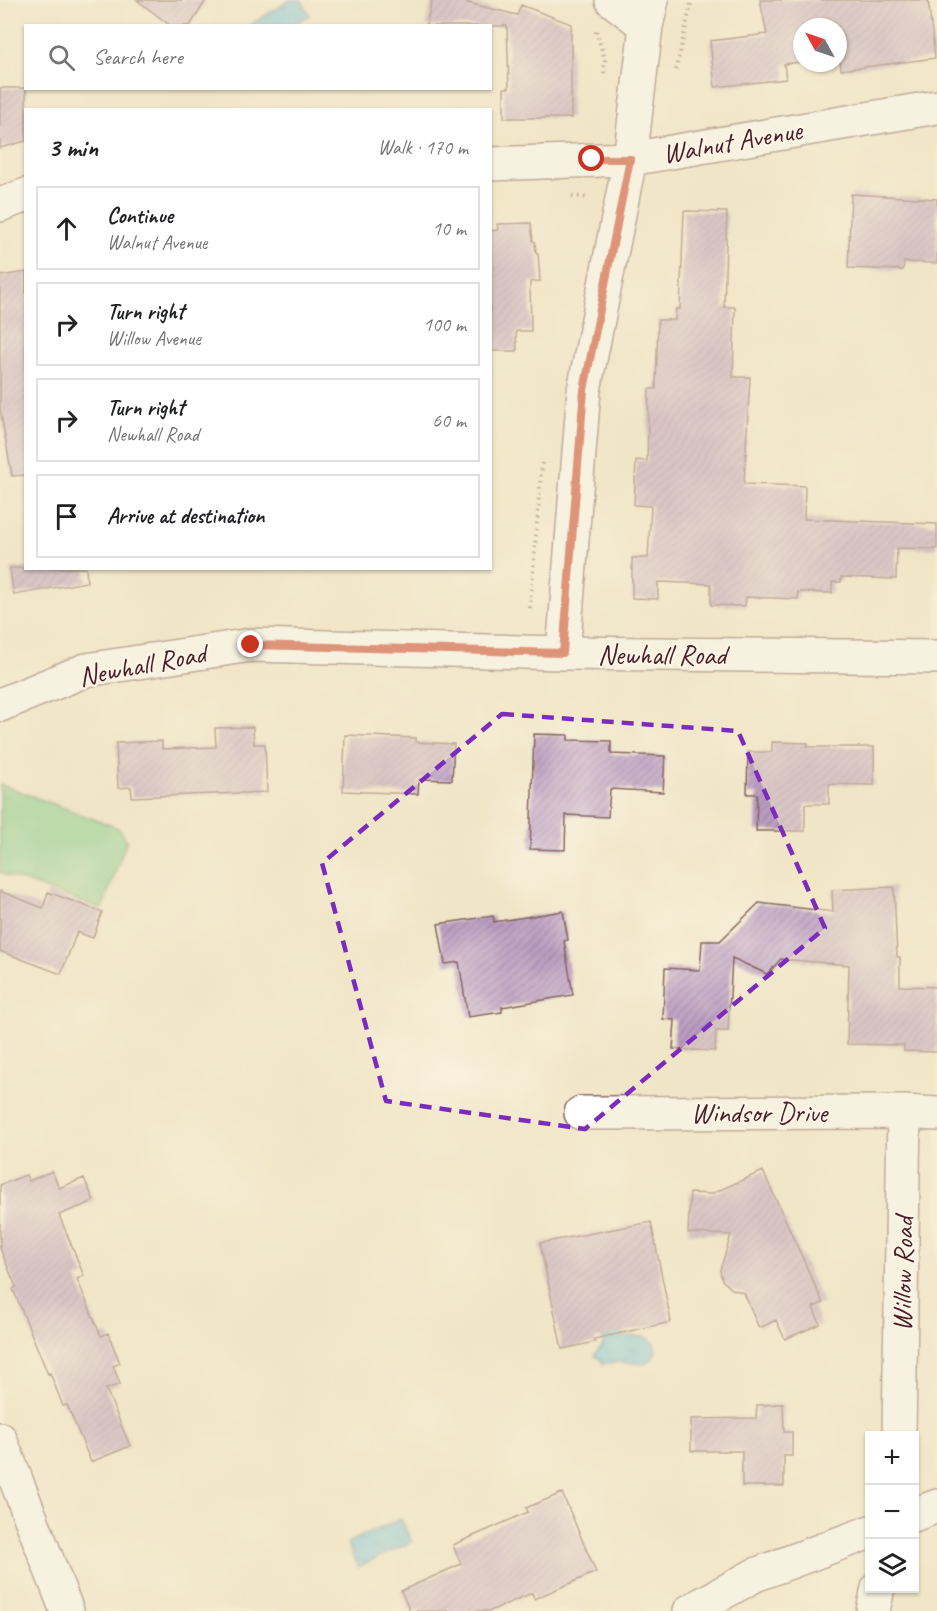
<!DOCTYPE html>
<html lang="en">
<head>
<meta charset="utf-8">
<style>
	:root { --surface:#fff; --page:#f6f6f6; --text:#202124; --muted:#757577; --line:#e0e0e0 }
	body { margin:0; font-family:Caveat,sans-serif; background:var(--page); color:var(--text) }
	.controls { position:absolute; right:18px; bottom:18px; display:grid; overflow:hidden; border-radius:0px; box-shadow:0 2px 4px #0004 }
	.controls button { width:54px; height:54px; display:grid; place-items:center; padding:0; border:0; border-bottom:2px solid var(--line); background:var(--surface); color:var(--text); font:30px sans-serif }
	.compass { position:absolute; left:793px; top:18px; width:54px; height:54px; border-radius:50%; background:var(--surface); box-shadow:0 2px 4px #0004; rotate:310deg }
	.stop { position:absolute; width:18px; height:18px; margin:-14px; border:4px solid #c8321e; border-radius:50%; background:#fff }
	.stop.end { background:#c8321e; border-color:#fff; box-shadow:0 2px 6px #0008 }
	.list { margin:0; padding:0; list-style:none }
	h2 { display:flex; justify-content:space-between; align-items:center; height:78px; margin:0; padding:0 24px; font-size:26px }
	h2 small { font-size:20px; font-weight:400; color:var(--muted) }
	.list li { display:grid; grid-template-columns:39px 1fr auto; gap:18px; align-items:center; box-sizing:border-box; height:84px; margin:0 12px 12px; padding:0 12px; border:2px solid var(--line); border-radius:0px }
	.list b { display:block; font-size:22px; white-space:nowrap }
	.list p { margin:0; font-size:20px; white-space:nowrap; color:var(--muted) }
	.list em { font-size:20px; font-style:normal; color:var(--muted) }
	.icon { flex:none; width:33px; height:33px; fill:none; stroke:currentColor; stroke-width:2; stroke-linecap:round; stroke-linejoin:round }
	.map { position:relative; flex:none; width:937px; height:1611px; overflow:hidden }
	.search { position:absolute; background:var(--surface); box-shadow:0 2px 4px #0004; left:24px; top:24px; width:468px; height:66px; display:flex; align-items:center; gap:15px; box-sizing:border-box; padding:0 21px; border-radius:0px; color:var(--muted); font-size:22px }
	.panel { position:absolute; background:var(--surface); box-shadow:0 2px 4px #0004; left:24px; top:108px; width:468px; height:462px; border-radius:0px }
	.map>svg:first-child { display:block }
	.green { fill:#7ecc8b; stroke:#64765b; stroke-width:1.5 }
	.water { fill:url(#water-ripples); stroke:#586e86; stroke-width:1.5 }
	.building { fill:url(#building-hatch) }
	.lines { fill:none; stroke-linecap:round; stroke-linejoin:round }
	.minor-casing { stroke:#846462; stroke-width:36 }
	.path { stroke:#846462; stroke-width:4; stroke-dasharray:1.5 4.5; stroke-linecap:butt }
	.minor { stroke:#fff; stroke-width:33 }
	.route { stroke:#c8321e; stroke-width:8 }
	.marked { fill:none; stroke:#7b2cbf; stroke-width:4.5; stroke-dasharray:12 8; stroke-linejoin:round }
	.labels { text-anchor:middle; stroke-width:4.5; stroke-linejoin:round; paint-order:stroke }
	.street-label { font-size:28px; fill:#4a1f2b; stroke:#fcf5e5 }
</style>
</head>
<body>
<div class="map">
<svg width="937" height="1611" viewBox="0 0 937 1611">
	<defs>
		<pattern id="water-ripples" width="26" height="14" patternUnits="userSpaceOnUse" patternTransform="scale(1.5)"><rect width="26" height="14" fill="#65bee2"/><path d="M2 4q2-2 4 0t4 0M15 11q2-2 4 0t4 0" fill="none" stroke="#559ab7"/></pattern>
		<pattern id="building-hatch" width="6" height="6" patternUnits="userSpaceOnUse" patternTransform="scale(1.5)"><rect width="6" height="6" fill="#bb9dc2"/><path d="M-1 1l2-2M0 6l6-6M5 7l2-2" fill="none" stroke="#9a7f9e"/></pattern>
	</defs>
	<rect width="100%" height="100%" fill="#fcf5e5"/>
	<filter id="ink" filterUnits="userSpaceOnUse"><feTurbulence type="fractalNoise" baseFrequency=".0167" numOctaves="2"/><feDisplacementMap in="SourceGraphic" scale="12" xChannelSelector="R" yChannelSelector="G"/><feConvolveMatrix kernelMatrix="1 2 1 2 8 2 1 2 1" color-interpolation-filters="sRGB"/></filter>
	<filter id="wash" filterUnits="userSpaceOnUse"><feTurbulence type="fractalNoise" baseFrequency=".008" numOctaves="4" result="noise"/><feDisplacementMap in="SourceGraphic" scale="24" xChannelSelector="R" yChannelSelector="G"/><feGaussianBlur stdDeviation="1.35" result="paint"/><feColorMatrix in="noise" values="0 0 0 0 0 0 0 0 0 0 0 0 0 0 0 0 0 1.4 0 .05"/><feComposite in="paint" operator="in"/></filter>
	<g filter="url(#wash)">
		<rect width="100%" height="100%" fill="#f1e5c7"/>
		<path class="green" d="M0,784l118,44 9,12 -25,69 -102,-36z"/>
		<path class="water" d="M290,0h11l9,15 -17,10h-43z
			M617,1325l6,11c14,1 30,-4 33,15l-4,8 -7,5 -24,-2 -19,2v-3l-6,-4 -1,-3 9,-11 -4,-13z
			M401,1519l11,23 -54,25 -11,-24z"/>
		<g id="blocks">
			<path class="building" d="M137,0h69l-16,26h-19z
				M432,0h24l61,15 4,-10 50,19v94h-67v-30h5l-2,-62h-81z
				M760,0h168l7,58 -94,12 -1,-13h-2v-30h-36v35l-18,2 2,15 -71,8 -5,-46 57,-7z
				M0,88h26v53l-26,7z
				M851,194l86,5v64l-33,-1 -1,8 -55,-2z
				M684,211l43,1 -3,95h11l-2,70h17l-6,107 61,2 -1,33 133,5v25l-40,-1 -1,31 -55,-2v5h-9v11l-34,-1v7l-52,-2 -1,9 -34,-1v-21l-53,-2v17l-26,-1v-40h16l3,-52 -17,-1 2,-45 11,1 2,-72h7l2,-69h17l1,-11h4z
				M531,223l2,18 2,1 1,11h2l2,28 -10,1 1,49h-15l1,20h-27v-120l8,-1 -1,-6z
				M26,272v203l-14,1 -12,-67v-133z
				M10,568h76l1,14 -73,13z
				M253,727l1,17h11l2,48 -135,5 -1,-10 -13,1 -2,-45 46,-2v8l54,-2 -1,-19z
				M534,734l34,1v5l43,1v13l54,2 -2,36 -53,-3 -2,28 -42,-2 -1,35 -35,-1z
				M345,735l71,3v4l38,2 -2,36 -33,-1 -1,15 -75,-3z
				M772,742l36,1 -1,4h67v38l-45,-1v20h-24v27h-49l1,-37h-10l1,-42h24z
				M894,887l3,70h3v29l37,1v65l-33,-1v-6l-57,-1 2,-79 -68,-6 -14,15 -35,-16 -4,73h-12l-1,20 -42,-2 2,-29 -12,-1 2,-51 35,2 2,-29h18l39,-38 74,9 -1,-22z
				M0,891l43,17 5,-16 54,20 -9,26 -16,-6 -16,42 -61,-23z
				M563,911l5,29 -4,1 9,54 -71,12v5l-34,5 -9,-55 -14,2 -7,-40 55,-8 1,6z
				M52,1171l7,17 25,-10 10,23 -35,14 25,61 -7,3 24,57 7,-3 12,30 -7,3 7,18 -14,5 24,57 -39,16 -24,-57 -4,1 -13,-33 -2,1 -35,-85 3,-2 -16,-39v-63l26,-10 3,6z
				M763,1171l60,132 -10,4 7,17 -35,15 -9,-19 -17,8 -15,-35 -12,-4 -10,-9 -2,-10 11,-35 -43,-2 2,-40 21,1z
				M651,1222l20,100 -77,17 1,3 -33,7 -22,-106z
				M783,1404l1,28h8v24h-8v30h-42v-35h-51v-32l65,-1 1,-13z
				M562,1493l34,79 -62,27 -2,-6 -42,18h-80l-9,-20 60,-27 -8,-19 75,-33 -2,-4z"/>
		</g>
	</g>
	<g filter="url(#ink)">
		<use href="#blocks" fill-opacity="0" stroke="#846462" stroke-width="1.5"/>
		<g class="lines">
			<g class="minor-casing">
				<path id="minor" d="M612,0l34,26
					M490,164l140,-5 307,-52
					M0,205l26,-10
					M563,653l21,-263 46,-231 16,-133 6,-26
					M0,705l86,-35 165,-25 312,8 374,4
					M581,1113l323,-1 33,2
					M899,1436l5,-324
					M0,1439l67,172
					M914,1515l23,-9
					M690,1611l65,-36 115,-43
					M873,1611l5,-23"/>
			</g>
			<path class="path" d="M596,31l9,28 -1,17
				M676,70l16,-70
				M572,196l17,2
				M530,608l12,-146"/>
			<use href="#minor" class="minor"/>
		</g>
	</g>
	<g class="lines" filter="url(#ink)">
		<path class="route" d="M251,645l312,8 21,-263 46,-231h-38"/>
	</g>
	<path d="M0 0H937V1611H0ZM502,714l236,17 87,197 -240,201 -199,-28 -64,-238z" fill="#f1e5c7" fill-opacity=".55" fill-rule="evenodd"/>
	<path class="marked" d="M502,714l236,17 87,197 -240,201 -199,-28 -64,-238z"/>
	<g class="labels">
		<g class="street-label">
			<text transform="translate(732 141) rotate(-10)" y="10">Walnut Avenue</text>
			<text x="662" y="664">Newhall Road</text>
			<text transform="translate(142 664) rotate(-11)" y="10">Newhall Road</text>
			<text x="759" y="1122">Windsor Drive</text>
			<text transform="translate(902 1274) rotate(-89)" y="10">Willow Road</text>
		</g>
	</g>
</svg>
<div class="controls">
<button>+</button>
<button>−</button>
<button><svg class="icon" aria-label="layers" viewBox="0 0 24 24"><path d="M12 4l9 5-9 5-9-5zM3 14l9 5 9-5"/></svg></button>
</div>
<svg class="compass" viewBox="-18 -18 36 36"><path d="M0-13l5 13h-10z" fill="#e53935"/><path d="M0 13l5-13h-10z" fill="#757577"/></svg>
<div class="stop" style="left:592px;top:159px"></div>
<div class="stop end" style="left:251px;top:645px"></div>
<div class="search"><svg class="icon" aria-label="search" viewBox="0 0 24 24"><circle cx="10" cy="10" r="6"/><path d="M15 15l6 6"/></svg>Search here</div>
<section class="panel">
<h2>3 min<small>Walk · 170 m</small></h2>
<ul class="list">
<li><svg class="icon" aria-label="ahead" viewBox="0 0 24 24"><path d="M12 20V5M6 11l6-6 6 6"/></svg><div><b>Continue</b><p>Walnut Avenue</p></div><em>10 m</em></li>
<li><svg class="icon" aria-label="right" viewBox="0 0 24 24"><path d="M7 20v-9h11M14 6l5 5-5 5"/></svg><div><b>Turn right</b><p>Willow Avenue</p></div><em>100 m</em></li>
<li><svg class="icon" aria-label="right" viewBox="0 0 24 24"><path d="M7 20v-9h11M14 6l5 5-5 5"/></svg><div><b>Turn right</b><p>Newhall Road</p></div><em>60 m</em></li>
<li><svg class="icon" aria-label="arrive" viewBox="0 0 24 24"><path d="M6 21V4h12l-3 4 3 4H6"/></svg><div><b>Arrive at destination</b></div></li>
</ul>
</section>
</div>
</body>
</html>
